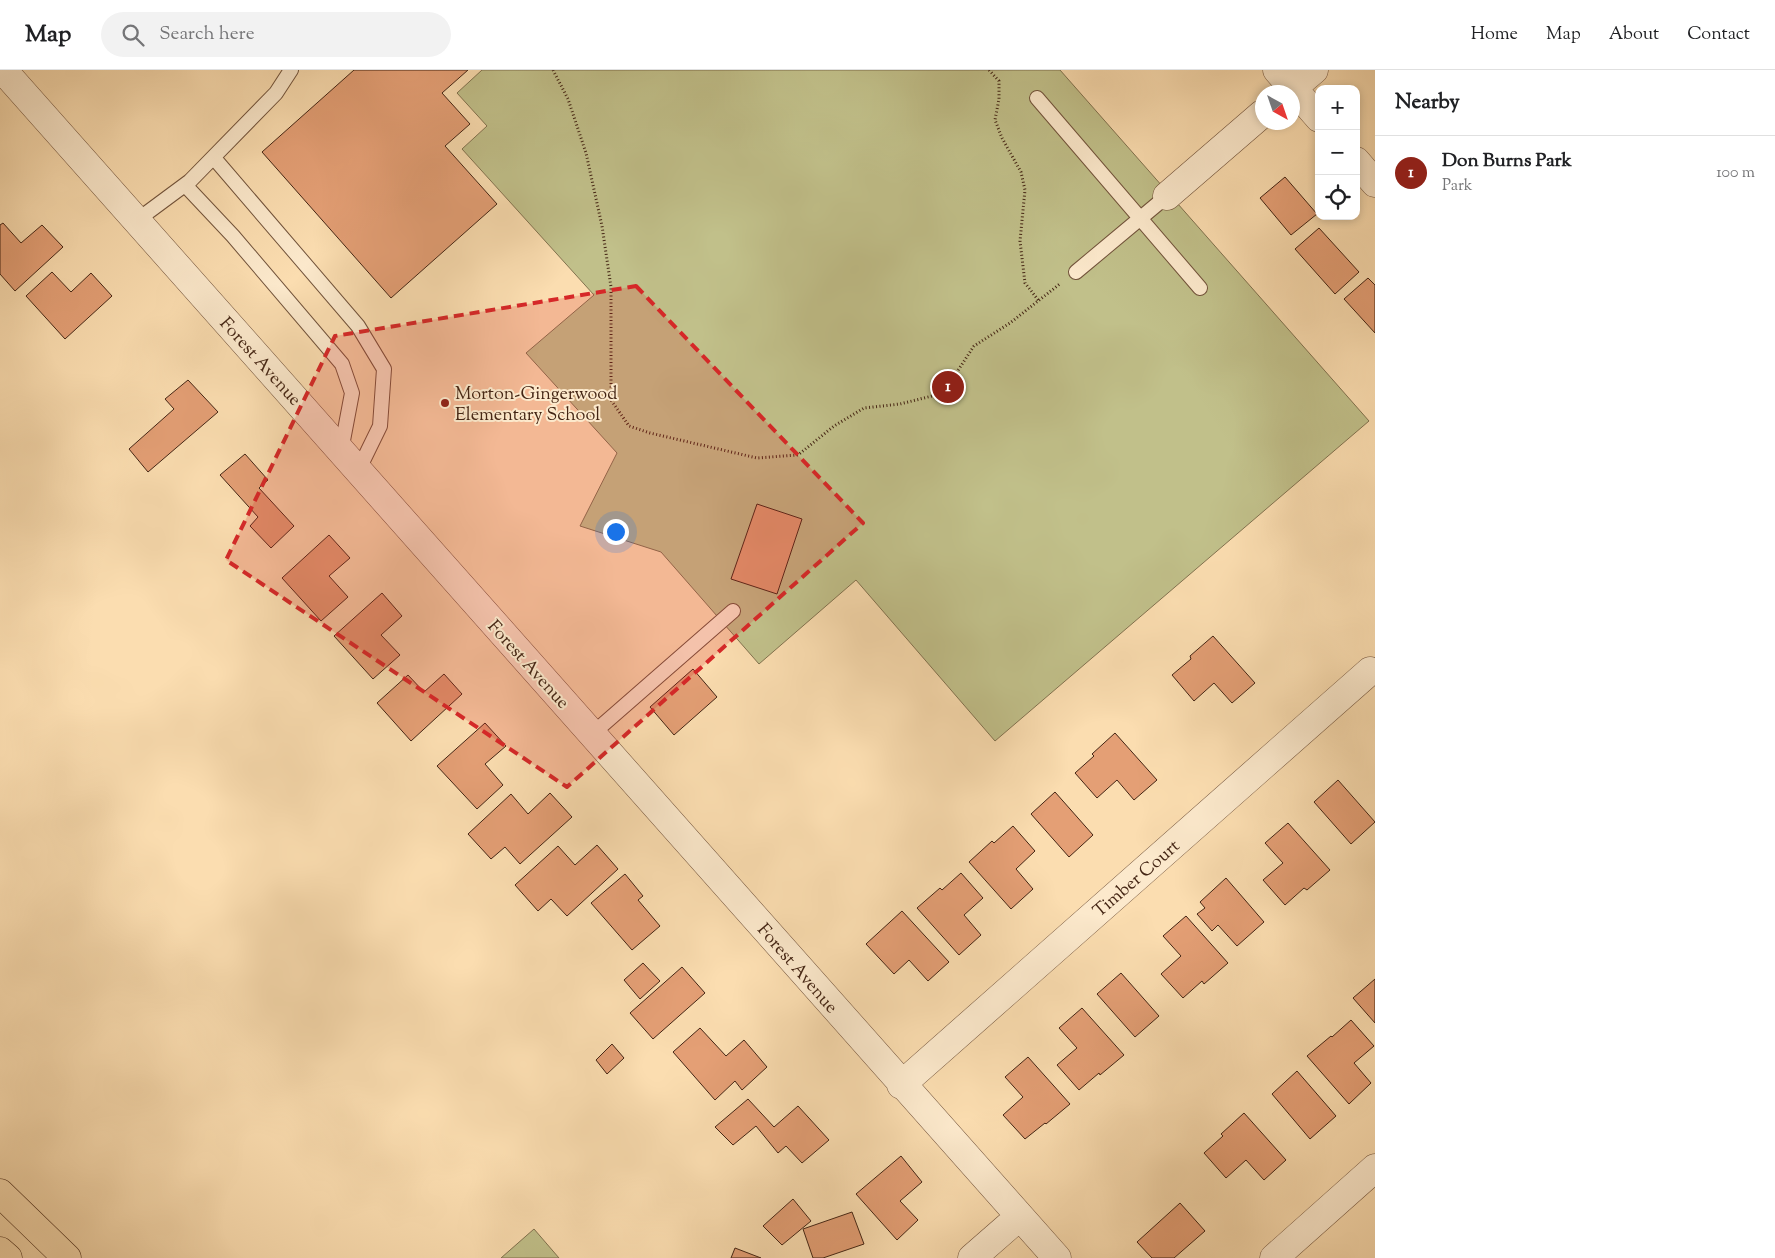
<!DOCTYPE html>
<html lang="en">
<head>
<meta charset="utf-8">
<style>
	:root { --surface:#fff; --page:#f2f2f2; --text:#202124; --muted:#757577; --line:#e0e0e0; --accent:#8f2418 }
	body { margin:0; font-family:"Sorts Mill Goudy",serif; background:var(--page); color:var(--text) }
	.controls { position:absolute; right:15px; top:15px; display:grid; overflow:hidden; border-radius:10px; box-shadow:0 2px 8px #0003 }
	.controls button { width:45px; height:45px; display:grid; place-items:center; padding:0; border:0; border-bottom:1px solid var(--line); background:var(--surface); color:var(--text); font:25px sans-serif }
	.compass { position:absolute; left:1255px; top:15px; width:45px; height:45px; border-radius:50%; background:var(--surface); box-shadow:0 2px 8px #0003; rotate:140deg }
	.you { position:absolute; left:615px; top:461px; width:18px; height:18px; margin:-12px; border:4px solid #fff; border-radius:50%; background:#1a73e8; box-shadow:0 0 0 8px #1a73e833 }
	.badge { display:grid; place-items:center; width:32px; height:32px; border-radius:50%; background:var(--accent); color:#fff; font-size:16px; font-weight:700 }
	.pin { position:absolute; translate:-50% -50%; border:2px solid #fff; box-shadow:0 1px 5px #0006 }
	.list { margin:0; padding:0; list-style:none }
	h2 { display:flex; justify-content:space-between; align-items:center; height:65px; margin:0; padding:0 20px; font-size:21px }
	h2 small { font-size:16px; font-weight:400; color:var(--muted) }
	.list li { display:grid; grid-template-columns:32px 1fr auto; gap:15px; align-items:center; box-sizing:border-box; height:75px; padding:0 20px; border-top:1px solid var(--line) }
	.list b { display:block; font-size:19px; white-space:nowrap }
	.list p { margin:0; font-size:16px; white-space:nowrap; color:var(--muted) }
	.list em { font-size:16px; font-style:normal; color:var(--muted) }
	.icon { flex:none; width:28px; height:28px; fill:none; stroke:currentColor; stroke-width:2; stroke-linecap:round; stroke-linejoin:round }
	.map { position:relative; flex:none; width:1375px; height:1188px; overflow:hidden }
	header { display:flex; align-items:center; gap:30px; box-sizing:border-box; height:70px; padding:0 25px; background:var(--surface); border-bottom:1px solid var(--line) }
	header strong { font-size:24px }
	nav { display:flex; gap:28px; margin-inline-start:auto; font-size:18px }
	.search { width:350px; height:45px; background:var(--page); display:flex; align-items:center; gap:12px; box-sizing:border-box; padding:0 18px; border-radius:28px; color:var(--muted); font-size:19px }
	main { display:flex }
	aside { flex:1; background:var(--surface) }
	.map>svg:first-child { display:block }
	.green { fill:#c1c08a; stroke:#82724f }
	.building { fill:#e49f75; stroke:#442514 }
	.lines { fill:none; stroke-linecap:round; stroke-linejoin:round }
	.service-casing { stroke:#72533b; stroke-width:16 }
	.minor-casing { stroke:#72533b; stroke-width:29 }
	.primary-casing { stroke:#442514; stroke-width:29 }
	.path { stroke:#442514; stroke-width:3; stroke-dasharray:1 2.5; stroke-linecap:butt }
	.service { stroke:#fce9cc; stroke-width:14 }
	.minor { stroke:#fce9cc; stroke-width:28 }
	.primary { stroke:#fbddb0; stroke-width:28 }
	.marked { fill:#d62828; fill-opacity:0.2; stroke:#d62828; stroke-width:4; stroke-dasharray:10 6; stroke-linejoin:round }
	.poi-dot { fill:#8f2418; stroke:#fce9cc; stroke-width:2 }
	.labels { text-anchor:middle; stroke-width:4; stroke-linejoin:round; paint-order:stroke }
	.street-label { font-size:18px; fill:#442514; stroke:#fce9cc }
	.poi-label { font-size:18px; fill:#442514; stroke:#fce9cc; text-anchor:start }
</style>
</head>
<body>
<header>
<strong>Map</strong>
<div class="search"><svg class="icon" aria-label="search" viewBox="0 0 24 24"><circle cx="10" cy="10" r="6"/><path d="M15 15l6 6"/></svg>Search here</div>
<nav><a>Home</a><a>Map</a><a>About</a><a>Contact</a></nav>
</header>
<main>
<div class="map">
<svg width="1375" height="1188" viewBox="0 0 1375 1188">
	<rect width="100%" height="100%" fill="#fbddb0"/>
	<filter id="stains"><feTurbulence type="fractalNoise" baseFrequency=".004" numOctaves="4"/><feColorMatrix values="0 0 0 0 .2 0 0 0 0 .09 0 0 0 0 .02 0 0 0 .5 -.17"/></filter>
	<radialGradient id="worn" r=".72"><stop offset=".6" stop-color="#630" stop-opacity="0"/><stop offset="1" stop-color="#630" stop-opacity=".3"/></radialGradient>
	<path class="green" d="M482,0h578l309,351 -374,320 -139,-161 -97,84 -98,-112 -81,-26 37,-73 -91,-100 68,-58 -132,-146 25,-23 -30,-33z
		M534,1159l25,29h-58z"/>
	<path class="building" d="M354,0h114l-26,23 28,31 -25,22 52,58 -106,94 -129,-146z
		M1285,107l32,37 -26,21 -31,-37z
		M3,153l18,20 21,-18 21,22 -48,44 -15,-17v-49z
		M1319,158l40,44 -24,22 -40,-45z
		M52,202l19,20 20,-19 21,23 -47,43 -39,-43z
		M1368,208l7,7v48l-31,-34z
		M188,310l30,32 -70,60 -19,-23 45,-40 -9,-10z
		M245,384l23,26 -9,8 35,38 -23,22 -21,-22 8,-9 -38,-42z
		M757,434l45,15 -25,75 -46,-15z
		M329,465l21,23 -21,18 19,21 -27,24 -39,-43z
		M382,523l20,23 -21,19 19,20 -27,24 -39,-43z
		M1213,566l42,47 -23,20 -18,-20 -20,18 -22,-26 19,-16 -1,-3z
		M693,599l24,28 -43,38 -24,-28z
		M444,604l18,20 -51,47 -34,-38 31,-28 16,17z
		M485,653l21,23 -21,18 18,21 -26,24 -40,-43z
		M1115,663l42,47 -23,20 -17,-20 -20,18 -22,-25 19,-17 -2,-2z
		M1338,710l37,42 -24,22 -37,-42z
		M1055,722l38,43 -24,22 -38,-43z
		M550,723l22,24 -52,47 -15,-17 -14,12 -23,-25 43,-40 17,20z
		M1288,753l42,47 -23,20 -3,-2 -19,17 -22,-25 20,-17 -18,-20z
		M1013,756l22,25 -19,18 17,20 -22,20 -42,-47 23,-21 2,2z
		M597,775l21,24 -51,47 -16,-17 -13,12 -23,-26 43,-39 17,19z
		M961,803l22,25 -19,17 17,20 -22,20 -42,-47 23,-20 2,2z
		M625,804l18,22 -5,4 22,26 -28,24 -41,-47z
		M1226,808l38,44 -27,24 -19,-21 -6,6 -15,-17 8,-6 -5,-6z
		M902,841l47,51 -21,19 -19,-21 -15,14 -28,-30z
		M1186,846l42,47 -24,21 -2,-3 -19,17 -22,-24 20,-18 -18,-20z
		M643,893l17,18 -20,18 -16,-19z
		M682,897l23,26 -52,46 -23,-26z
		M1121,903l38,43 -24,21 -38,-43z
		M1375,909v44l-22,-25z
		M1082,938l42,47 -24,20 -1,-2 -20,17 -22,-25 20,-17 -18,-20z
		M1351,950l23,26 -20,17 17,20 -22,21 -42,-48 24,-20 1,1z
		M700,958l26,28 18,-16 23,27 -25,23 -7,-9 -20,19 -42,-48z
		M612,974l12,14 -17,16 -11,-14z
		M1028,987l42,47 -24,20 -1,-1 -20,16 -22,-24 20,-18 -18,-20z
		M1297,1001l39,45 -26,23 -38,-45z
		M748,1029l26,28 24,-21 31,34 -27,23 -16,-17 -8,7 -22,-27 -23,19 -18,-18z
		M1244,1043l42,47 -22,20 -18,-20 -20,18 -22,-25 19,-17 -2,-2z
		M901,1086l21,26 -22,19 18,19 -21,20 -41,-46z
		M793,1129l18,22 -29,24 -19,-19z
		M1180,1133l25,28 -31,27h-22l-15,-16z
		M852,1142l12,32 -41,14h-10l-10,-29z
		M735,1178l26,10h-30z"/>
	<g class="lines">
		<g class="service-casing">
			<path id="service" d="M1037,28l163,190
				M214,88l144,168 26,43 -4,57 -22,45
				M185,115l48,51 109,128 10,29 -11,58
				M136,151l54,-40 86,-88 15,-23
				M1076,202l91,-76
				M591,665l142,-124"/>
		</g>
		<g class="minor-casing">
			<path id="minor" d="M3,0l1054,1188
				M1277,0l42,48
				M1288,22l26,-22
				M1356,91l19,22
				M1167,126l95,-82
				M901,1015l469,-414
				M972,1188l47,-41
				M1274,1188l101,-90"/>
		</g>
		<g class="primary-casing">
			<path id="primary" d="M0,1123l67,65
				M0,1181l8,7"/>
		</g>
		<path class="path" d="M553,0l15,29 18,54 16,73 9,61v113l18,26 21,7 107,25 41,-3 36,-29 30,-18 36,-4 32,-8 17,-12 25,-38 36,-23 51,-40
			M989,0l10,11v18l-4,21 7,18 19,34 4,18 -5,51 5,42 14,18"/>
		<use href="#service" class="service"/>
		<use href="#minor" class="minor"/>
		<use href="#primary" class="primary"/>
	</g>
	<path class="marked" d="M636,216l227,237 -296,264 -341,-227 109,-224z"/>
	<circle class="poi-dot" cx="445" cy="333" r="5"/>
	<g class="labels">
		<g class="street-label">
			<text transform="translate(261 291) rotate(48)" y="6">Forest Avenue</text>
			<text transform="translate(529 594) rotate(48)" y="6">Forest Avenue</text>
			<text transform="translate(1136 808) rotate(-41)" y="6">Timber Court</text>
			<text transform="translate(798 898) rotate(49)" y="6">Forest Avenue</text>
		</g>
		<g class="poi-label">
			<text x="455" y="329">Morton-Gingerwood<tspan x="455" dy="21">Elementary School</tspan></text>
		</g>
	</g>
	<rect width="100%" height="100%" filter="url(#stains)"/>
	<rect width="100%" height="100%" fill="url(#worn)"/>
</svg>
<div class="controls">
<button>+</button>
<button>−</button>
<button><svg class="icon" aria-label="locate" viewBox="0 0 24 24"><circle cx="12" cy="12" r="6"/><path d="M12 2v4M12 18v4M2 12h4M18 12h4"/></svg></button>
</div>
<svg class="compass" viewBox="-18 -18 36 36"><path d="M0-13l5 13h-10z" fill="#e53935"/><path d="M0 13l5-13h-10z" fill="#757577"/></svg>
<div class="you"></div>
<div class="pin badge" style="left:948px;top:317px">1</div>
</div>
<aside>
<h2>Nearby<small></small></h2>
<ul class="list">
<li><span class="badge">1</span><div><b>Don Burns Park</b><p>Park</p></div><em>100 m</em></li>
</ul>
</aside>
</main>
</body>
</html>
